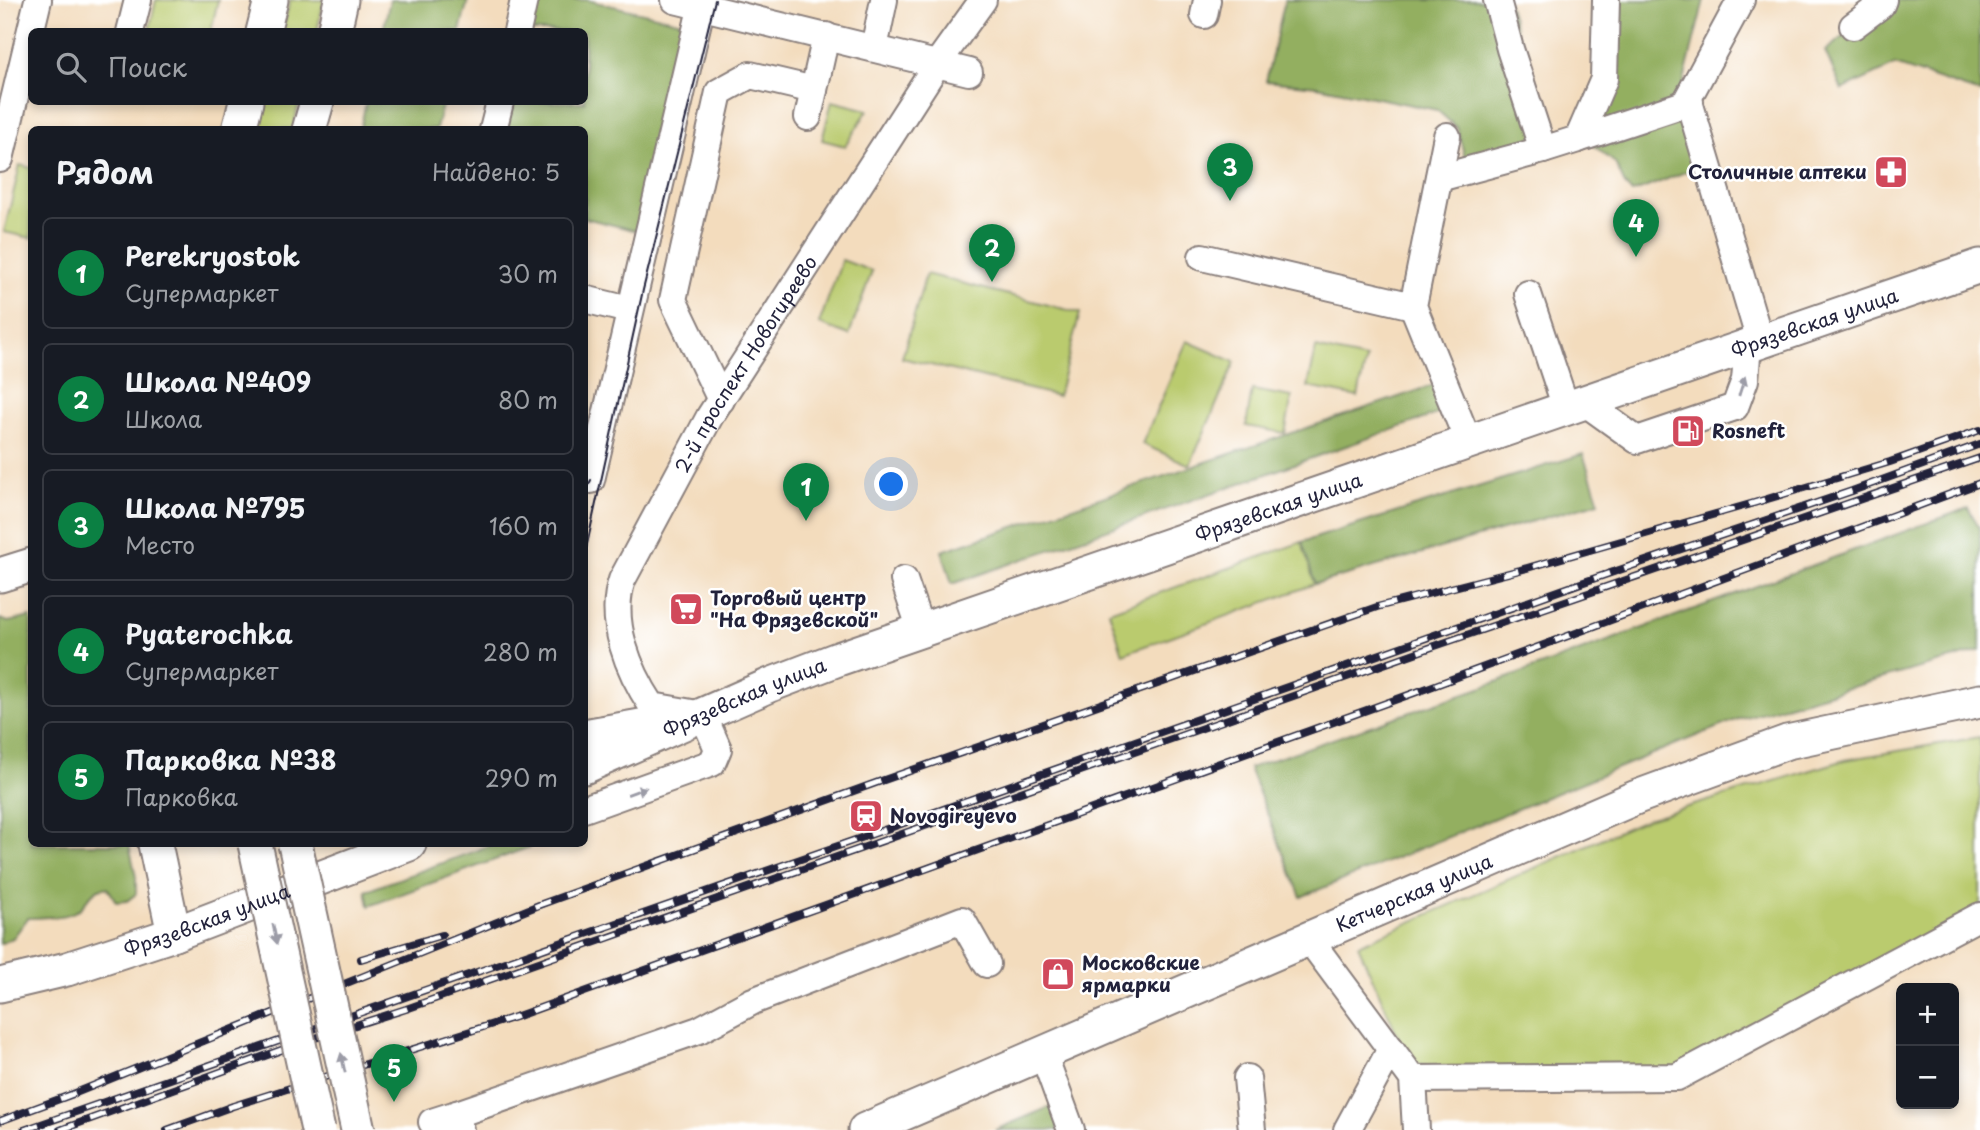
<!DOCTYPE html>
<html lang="ru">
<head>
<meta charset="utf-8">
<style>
	:root { --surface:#171b24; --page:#20242c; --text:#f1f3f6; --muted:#9ea1a6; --line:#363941; --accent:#0b8043 }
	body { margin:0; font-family:"Playpen Sans",sans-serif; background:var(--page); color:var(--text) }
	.controls { position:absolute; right:21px; bottom:21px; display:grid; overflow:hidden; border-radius:10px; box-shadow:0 4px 10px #0003 }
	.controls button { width:63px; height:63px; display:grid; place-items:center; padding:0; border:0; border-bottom:2px solid var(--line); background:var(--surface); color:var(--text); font:35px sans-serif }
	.you { position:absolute; left:892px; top:485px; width:24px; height:24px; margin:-18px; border:5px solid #fff; border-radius:50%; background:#1a73e8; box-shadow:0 0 0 10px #1a73e833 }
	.badge { display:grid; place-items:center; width:46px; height:46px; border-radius:50%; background:var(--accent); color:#fff; font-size:23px; font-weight:700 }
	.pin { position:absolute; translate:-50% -58px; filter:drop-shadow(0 2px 4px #0008) }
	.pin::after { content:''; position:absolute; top:37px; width:24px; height:21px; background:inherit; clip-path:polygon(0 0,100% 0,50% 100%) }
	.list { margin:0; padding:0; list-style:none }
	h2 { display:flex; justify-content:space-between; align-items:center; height:91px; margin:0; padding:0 28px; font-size:30px }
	h2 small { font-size:23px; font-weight:400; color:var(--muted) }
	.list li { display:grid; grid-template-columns:46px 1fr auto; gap:21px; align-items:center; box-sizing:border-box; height:112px; margin:0 14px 14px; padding:0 14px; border:2px solid var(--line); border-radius:10px }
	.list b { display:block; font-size:26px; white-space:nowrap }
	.list p { margin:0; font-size:23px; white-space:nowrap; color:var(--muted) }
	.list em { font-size:23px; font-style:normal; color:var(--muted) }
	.icon { flex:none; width:38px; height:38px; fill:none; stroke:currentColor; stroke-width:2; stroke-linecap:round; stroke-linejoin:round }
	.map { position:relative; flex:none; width:1980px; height:1130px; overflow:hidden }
	.search { position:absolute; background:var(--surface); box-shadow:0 4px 10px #0003; left:28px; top:28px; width:560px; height:77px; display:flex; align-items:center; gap:18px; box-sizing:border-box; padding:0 24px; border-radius:10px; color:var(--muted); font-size:26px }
	.panel { position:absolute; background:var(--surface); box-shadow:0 4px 10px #0003; left:28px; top:126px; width:560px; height:721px; border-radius:10px }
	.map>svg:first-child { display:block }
	.green { fill:#bacb6e; stroke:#6e7654; stroke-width:2 }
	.forest { fill:#93af61; stroke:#5a684e; stroke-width:2 }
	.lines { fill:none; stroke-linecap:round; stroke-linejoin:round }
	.minor-casing { stroke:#8a7f7c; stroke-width:30 }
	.major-casing { stroke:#8a7f7c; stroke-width:37 }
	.minor { stroke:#fff; stroke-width:26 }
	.major { stroke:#fff; stroke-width:33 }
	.tram { stroke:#22223b; stroke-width:2 }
	.rail-casing { stroke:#22223b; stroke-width:8 }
	.rail { stroke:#fff; stroke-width:5; stroke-dasharray:16; stroke-linecap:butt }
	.major-bridge-casing { stroke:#8a7f7c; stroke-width:37; stroke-linecap:butt }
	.major-bridge { stroke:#fff; stroke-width:33 }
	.oneway { fill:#9c9ca7 }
	.labels { text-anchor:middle; stroke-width:5; stroke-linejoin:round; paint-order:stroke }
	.poi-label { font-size:19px; font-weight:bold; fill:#22223b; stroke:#fff; text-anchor:start }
	.street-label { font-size:19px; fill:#22223b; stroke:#fff }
</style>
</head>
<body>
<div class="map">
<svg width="1980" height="1130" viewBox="0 0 1980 1130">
	<rect width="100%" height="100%" fill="#fff"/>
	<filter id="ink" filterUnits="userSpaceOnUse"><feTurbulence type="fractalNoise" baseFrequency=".0143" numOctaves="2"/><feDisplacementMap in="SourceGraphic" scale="14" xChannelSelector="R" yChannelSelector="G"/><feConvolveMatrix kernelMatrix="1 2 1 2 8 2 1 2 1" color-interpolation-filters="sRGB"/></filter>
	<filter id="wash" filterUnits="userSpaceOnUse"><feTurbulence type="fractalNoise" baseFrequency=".00686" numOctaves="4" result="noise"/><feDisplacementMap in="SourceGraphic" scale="28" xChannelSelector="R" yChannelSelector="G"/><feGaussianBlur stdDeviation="1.57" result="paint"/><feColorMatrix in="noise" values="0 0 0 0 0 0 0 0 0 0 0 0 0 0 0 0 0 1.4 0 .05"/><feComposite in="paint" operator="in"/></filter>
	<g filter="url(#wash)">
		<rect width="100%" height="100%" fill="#f3dcbd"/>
		<path class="green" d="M156,0h62l-7,31h-62z
			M290,0h34l-7,31 -35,1z
			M832,101l36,9 -23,36 -23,-6z
			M265,102h34l-6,27 -35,1z
			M20,165l11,3v70l-27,-6z
			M842,260l30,11 -23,64 -30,-11z
			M926,274l154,39 -22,83 -156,-38z
			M1187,341l48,21 -45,103 -48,-21z
			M1316,348l50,11 -8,38 -50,-10z
			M1252,390l40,7 -7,36 -39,-7z
			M1302,542l13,42 -192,70 -14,-43z
			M1980,737v170l-304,163 -236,1 -24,-7 -16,-23 -42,-96 289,-126 198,-59z"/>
		<path class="forest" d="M390,0h78l-8,31h-77z
			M537,0h50l104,24 -50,208 -56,-14 -1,-88h-78l7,-28h71v-70l-54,-1z
			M1285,0h222l41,135 -83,23 -8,-30 -20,-18 -120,-24 -51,-5z
			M1618,0h86l-24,97 23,68 -71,28 -7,-8 -10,-22 -23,-19 8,-46 18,-21 -2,-53z
			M1892,0h88v93l-85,-28 -53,25 -17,-39z
			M366,102h77l-7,27h-76z
			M1440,383l9,27 -497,174 -10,-33z
			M1583,454l16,48 -284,82 -13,-42z
			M1968,508l12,20v123l-242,68 -437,178 -52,-129 234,-81z
			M31,617l1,227h97l7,33v17l-9,7 -11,1 -8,-14c-16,-2 -19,14 -30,22 -14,9 -35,7 -50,8l-15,20 -13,6v-325l8,3z
			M494,844h32l4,3 -161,59 -3,-15z
			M1057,1104l1,26h-63z"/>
	</g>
	<g filter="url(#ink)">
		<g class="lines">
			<g class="minor-casing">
				<g id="minor">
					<path d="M675,0l294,72"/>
					<path d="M1497,0l13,49 33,101 35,-11 26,-60 2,-79"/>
					<path d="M1741,0l-53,98 72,243"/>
					<path d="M1204,15l3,-15"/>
					<path d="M1853,26l28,-21 2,-5"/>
					<path d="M130,32l8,-32"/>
					<path d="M517,32l7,-32"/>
					<path d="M874,48l10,-48"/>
					<path d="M808,117l18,-81"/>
					<path d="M493,130l7,-28"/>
					<path d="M1447,136l-34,170 55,135"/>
					<path d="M1578,139l112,-37"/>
					<path d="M0,159l38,-159"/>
					<path d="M1439,178l104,-28"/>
					<path d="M1202,257l211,49"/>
					<path d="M1528,294l38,114"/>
					<path d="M584,299l45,11"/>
					<path d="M721,400l-48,-100 46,-208 31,-17 64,15"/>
					<path d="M1584,402l53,38 98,-33 10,-27 3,-35"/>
					<path d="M591,480l112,-480"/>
					<path d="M904,580l17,50"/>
					<path id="s1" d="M584,809l128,-46 6,-14 -15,-34 -51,-9c-23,-35 -44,-84 -30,-126l88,-164 227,-352 46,-64"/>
					<path d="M1309,939l104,140 3,51"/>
					<path d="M1043,1053l28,77"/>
					<path d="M1247,1078l5,52"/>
					<path d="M1413,1079l264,-2 303,-161"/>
					<path d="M432,1122l25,-8"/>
					<path d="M460,1130l-3,-16 242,-84 54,-29 209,-81 25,44"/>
					<path d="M1347,1130l44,-81"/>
				</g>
			</g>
			<g class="major-casing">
				<g id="major">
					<path d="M263,32l8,-32"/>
					<path d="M334,32l7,-32"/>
					<path d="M239,130l7,-28"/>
					<path d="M309,130l8,-28"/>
					<path d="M0,575l32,-10"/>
					<path d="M584,736l68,-12"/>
					<path id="s2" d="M584,767l186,-82 68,-26 1142,-393"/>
					<path d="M155,844l19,90"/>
					<path id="s3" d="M0,985l67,-16 107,-35 235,-90"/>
					<path id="s4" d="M865,1130l772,-333 150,-55 193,-41"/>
				</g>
			</g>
			<use href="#minor" class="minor"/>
			<use href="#major" class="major"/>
			<path class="tram" d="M584,495l7,-15
				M584,558l59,-268 72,-290"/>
			<g class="rail-casing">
				<path id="rail" d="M361,959l81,-24
					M0,1121l73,-27 466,-189 345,-125 493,-173 143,-37 234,-67 136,-41 90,-32
					M24,1130l877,-306 680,-241 271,-92 128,-47
					M60,1130l249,-90 97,-31 1026,-362 548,-189
					M167,1130l66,-24 282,-89 899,-324 566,-210"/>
			</g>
			<use href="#rail" class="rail"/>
			<g class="major-bridge-casing">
				<path id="major-bridge" d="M255,844l63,286
					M295,844l63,286"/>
			</g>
			<use href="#major-bridge" class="major-bridge"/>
		</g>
		<defs><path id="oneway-solid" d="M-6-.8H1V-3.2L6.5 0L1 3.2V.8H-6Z" transform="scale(1.75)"/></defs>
		<g class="oneway">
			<use href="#oneway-solid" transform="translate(1742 386) rotate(-72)"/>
			<use href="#oneway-solid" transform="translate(637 791) rotate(-20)"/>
			<use href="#oneway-solid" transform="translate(275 934) rotate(78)"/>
			<use href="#oneway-solid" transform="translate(343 1063) rotate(-102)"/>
		</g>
	</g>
	<defs>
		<g id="pharmacy-square" transform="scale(1.75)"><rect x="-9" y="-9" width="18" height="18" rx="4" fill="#d1495b" stroke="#fff"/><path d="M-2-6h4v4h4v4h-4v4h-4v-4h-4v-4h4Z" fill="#fff"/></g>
		<g id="fuel-square" transform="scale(1.75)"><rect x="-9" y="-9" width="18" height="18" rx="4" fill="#d1495b" stroke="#fff"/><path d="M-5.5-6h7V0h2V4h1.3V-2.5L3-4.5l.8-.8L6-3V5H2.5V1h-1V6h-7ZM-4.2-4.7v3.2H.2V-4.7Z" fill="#fff"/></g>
		<g id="supermarket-square" transform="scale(1.75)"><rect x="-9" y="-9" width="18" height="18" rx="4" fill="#d1495b" stroke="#fff"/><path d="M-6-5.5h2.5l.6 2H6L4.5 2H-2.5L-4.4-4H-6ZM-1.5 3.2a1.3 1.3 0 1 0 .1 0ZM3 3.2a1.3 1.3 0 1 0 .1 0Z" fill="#fff"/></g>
		<g id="station-square" transform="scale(1.75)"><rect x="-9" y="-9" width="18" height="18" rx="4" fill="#d1495b" stroke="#fff"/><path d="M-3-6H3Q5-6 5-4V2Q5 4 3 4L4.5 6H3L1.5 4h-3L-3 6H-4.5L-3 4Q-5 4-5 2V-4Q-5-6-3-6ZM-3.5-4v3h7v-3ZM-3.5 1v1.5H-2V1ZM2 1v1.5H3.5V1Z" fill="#fff"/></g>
		<g id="shop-square" transform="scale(1.75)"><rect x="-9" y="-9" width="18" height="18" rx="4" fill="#d1495b" stroke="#fff"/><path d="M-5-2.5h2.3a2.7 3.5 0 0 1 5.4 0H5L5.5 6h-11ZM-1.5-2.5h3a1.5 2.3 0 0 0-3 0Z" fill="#fff"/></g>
	</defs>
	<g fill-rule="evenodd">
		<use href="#pharmacy-square" x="1891" y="172"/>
		<use href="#fuel-square" x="1688" y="431"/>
		<use href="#supermarket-square" x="686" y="609"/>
		<use href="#station-square" x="866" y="816"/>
		<use href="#shop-square" x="1058" y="974"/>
	</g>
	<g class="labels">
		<g class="poi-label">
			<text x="1867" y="179" text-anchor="end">Столичные аптеки</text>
			<text x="1712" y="438">Rosneft</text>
			<text x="710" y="605">Торговый центр<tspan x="710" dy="22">"На Фрязевской"</tspan></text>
			<text x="890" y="823">Novogireyevo</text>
			<text x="1082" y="970">Московские<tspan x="1082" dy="22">ярмарки</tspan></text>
		</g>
		<g class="street-label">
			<text dy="7" stroke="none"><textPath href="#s2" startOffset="1309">Фрязевская улица</textPath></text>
			<text dy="7" stroke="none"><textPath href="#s1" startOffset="623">2-й проспект Новогиреево</textPath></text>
			<text dy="7" stroke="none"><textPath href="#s2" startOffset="742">Фрязевская улица</textPath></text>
			<text dy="7" stroke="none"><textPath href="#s2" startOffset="175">Фрязевская улица</textPath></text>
			<text dy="7" stroke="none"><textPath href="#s4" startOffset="598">Кетчерская улица</textPath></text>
			<text dy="7" stroke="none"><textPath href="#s3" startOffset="217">Фрязевская улица</textPath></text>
		</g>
	</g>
</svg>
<div class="controls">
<button>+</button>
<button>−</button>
</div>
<div class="you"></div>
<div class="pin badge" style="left:806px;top:521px">1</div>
<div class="pin badge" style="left:992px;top:282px">2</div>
<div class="pin badge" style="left:1230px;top:201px">3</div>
<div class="pin badge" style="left:1636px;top:257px">4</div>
<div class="pin badge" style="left:394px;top:1102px">5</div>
<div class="search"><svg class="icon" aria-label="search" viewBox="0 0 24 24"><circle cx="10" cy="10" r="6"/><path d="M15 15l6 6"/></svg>Поиск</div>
<section class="panel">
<h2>Рядом<small>Найдено: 5</small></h2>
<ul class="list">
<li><span class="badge">1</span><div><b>Perekryostok</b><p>Супермаркет</p></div><em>30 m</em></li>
<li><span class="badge">2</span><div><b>Школа №409</b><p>Школа</p></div><em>80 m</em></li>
<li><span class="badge">3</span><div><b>Школа №795</b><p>Место</p></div><em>160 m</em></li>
<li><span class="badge">4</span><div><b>Pyaterochka</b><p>Супермаркет</p></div><em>280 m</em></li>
<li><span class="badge">5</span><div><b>Парковка №38</b><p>Парковка</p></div><em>290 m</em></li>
</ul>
</section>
</div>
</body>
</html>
